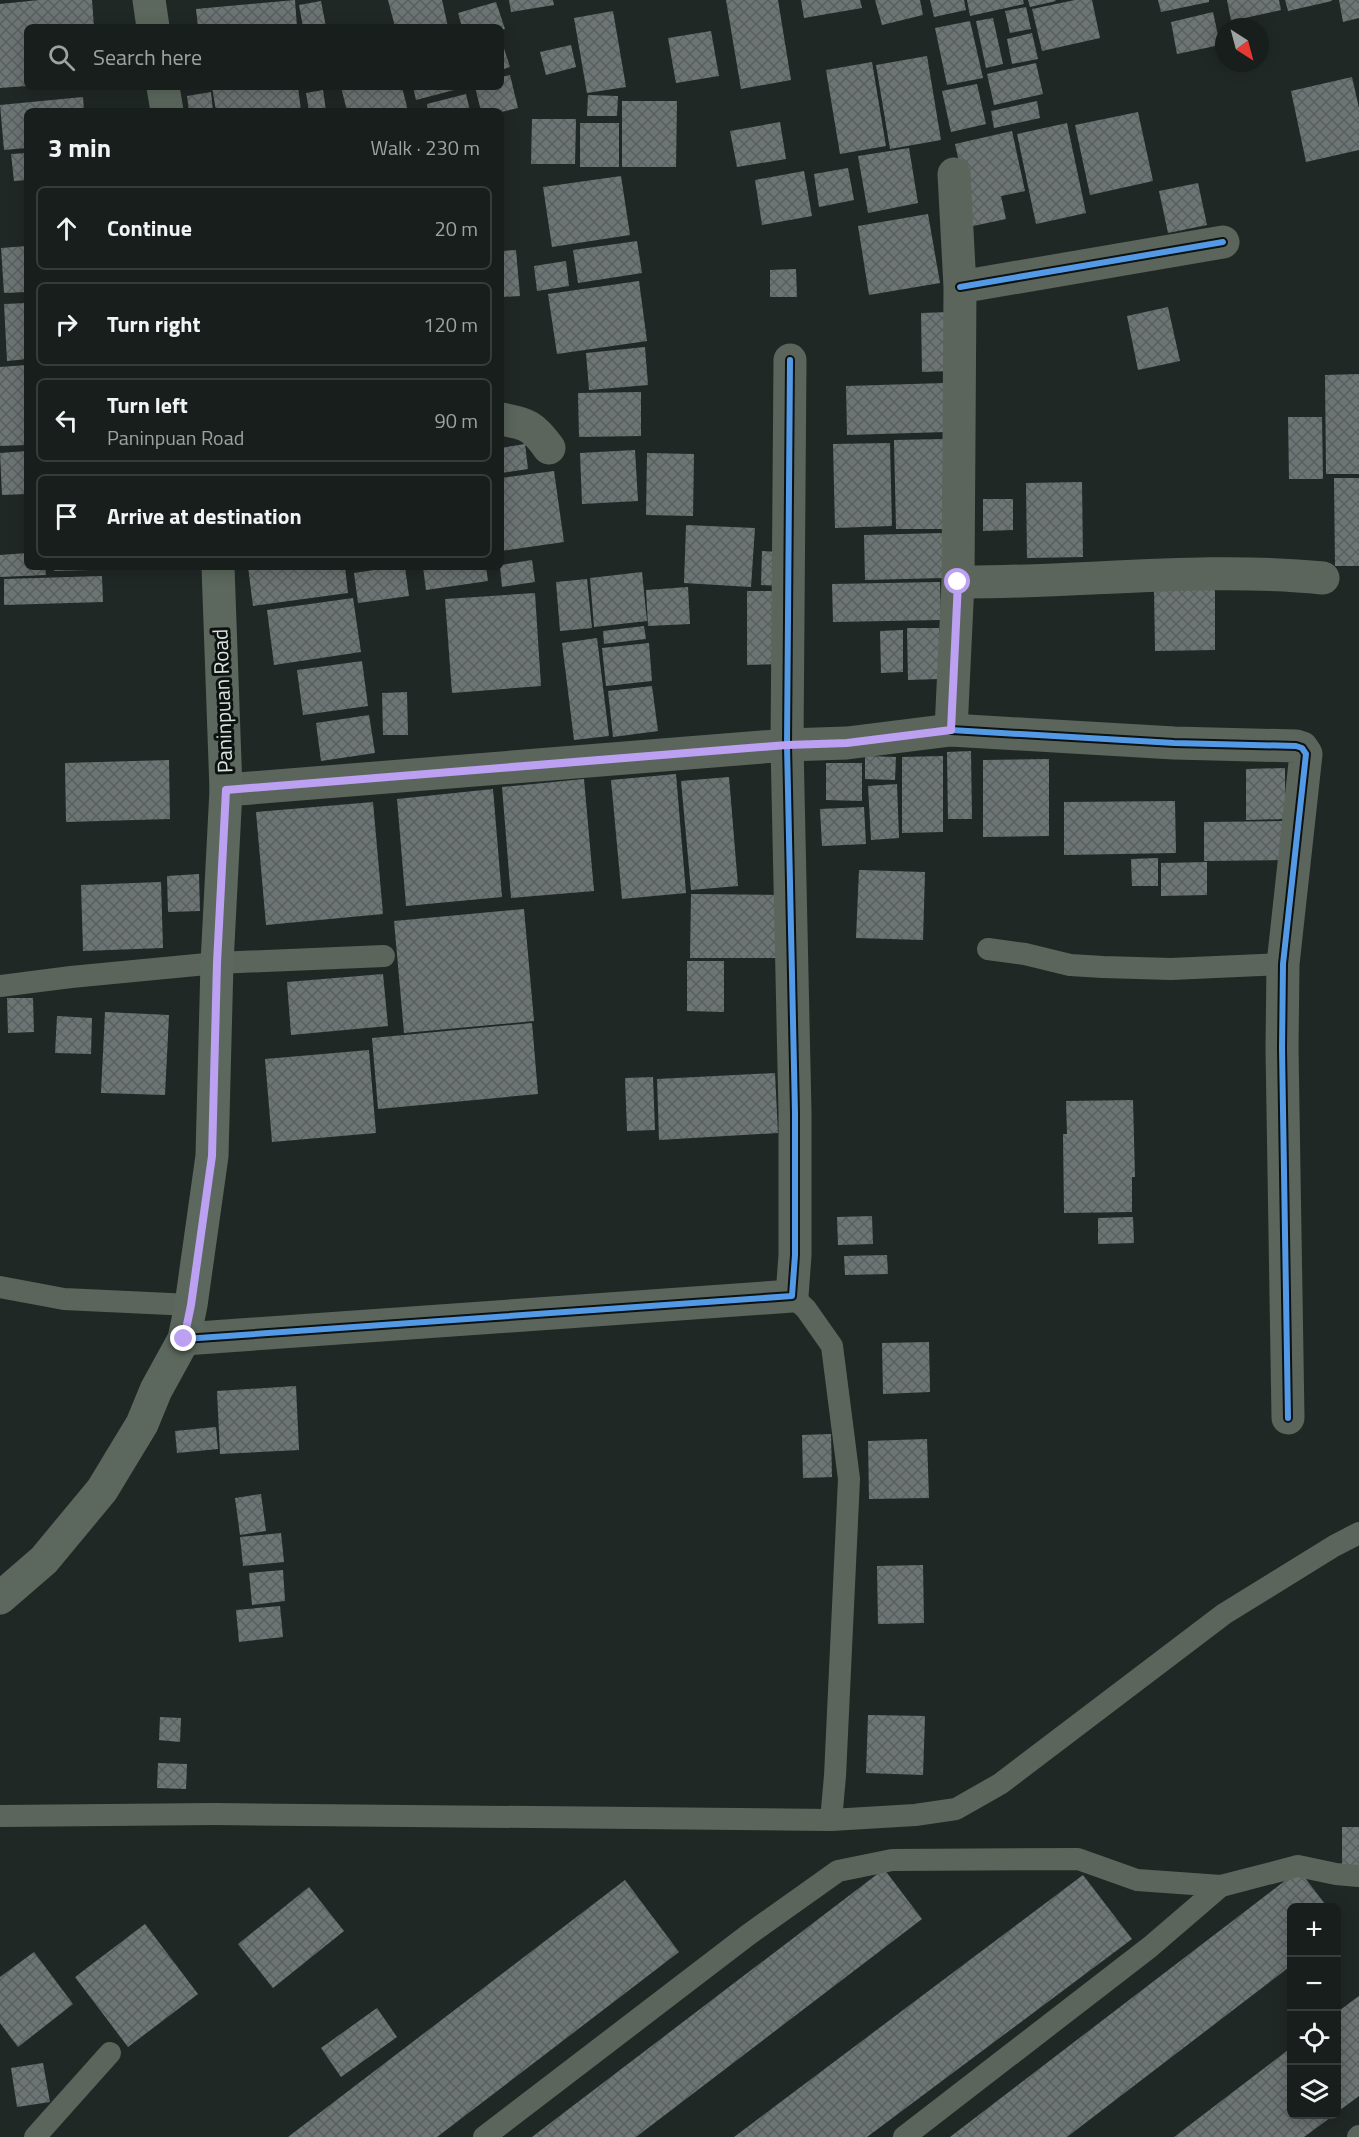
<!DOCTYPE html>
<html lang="en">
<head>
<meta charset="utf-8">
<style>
	:root { --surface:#181e1c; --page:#252b29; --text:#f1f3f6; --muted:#9fa2a3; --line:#363c3b }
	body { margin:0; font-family:"Titillium Web",sans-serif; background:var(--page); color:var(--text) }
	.controls { position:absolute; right:18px; bottom:18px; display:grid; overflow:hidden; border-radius:9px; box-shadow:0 3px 15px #0003 }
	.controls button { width:54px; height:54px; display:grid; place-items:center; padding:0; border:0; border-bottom:2px solid var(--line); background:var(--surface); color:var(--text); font:30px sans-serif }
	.compass { position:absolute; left:1215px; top:18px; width:54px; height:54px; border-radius:50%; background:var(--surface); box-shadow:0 3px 15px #0003; rotate:144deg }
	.stop { position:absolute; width:18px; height:18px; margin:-14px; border:4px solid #bca0f2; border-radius:50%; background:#fff }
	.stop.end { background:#bca0f2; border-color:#fff; box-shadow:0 2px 6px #0008 }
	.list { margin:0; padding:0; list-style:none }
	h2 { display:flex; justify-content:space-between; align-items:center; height:78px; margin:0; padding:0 24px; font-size:26px }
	h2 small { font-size:20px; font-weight:400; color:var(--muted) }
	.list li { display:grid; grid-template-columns:39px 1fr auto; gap:18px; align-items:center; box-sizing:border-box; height:84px; margin:0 12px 12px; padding:0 12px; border:2px solid var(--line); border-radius:9px }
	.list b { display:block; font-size:22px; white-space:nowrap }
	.list p { margin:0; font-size:20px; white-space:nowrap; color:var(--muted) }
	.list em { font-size:20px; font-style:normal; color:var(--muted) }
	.icon { flex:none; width:33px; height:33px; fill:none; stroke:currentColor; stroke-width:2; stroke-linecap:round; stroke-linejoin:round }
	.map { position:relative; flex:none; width:1359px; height:2137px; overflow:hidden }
	.search { position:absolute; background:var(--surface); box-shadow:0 3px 15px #0003; left:24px; top:24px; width:480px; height:66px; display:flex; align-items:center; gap:15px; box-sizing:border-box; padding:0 21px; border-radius:9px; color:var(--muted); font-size:22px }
	.panel { position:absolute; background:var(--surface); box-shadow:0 3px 15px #0003; left:24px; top:108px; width:480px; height:462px; border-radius:9px }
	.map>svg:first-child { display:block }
	.building { fill:url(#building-cross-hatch) }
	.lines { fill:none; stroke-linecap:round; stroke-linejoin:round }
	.lane { stroke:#5b655c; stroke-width:22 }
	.street { stroke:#5b655c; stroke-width:33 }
	.secondary { stroke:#5c685e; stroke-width:33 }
	.cycleway-casing { stroke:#0c1210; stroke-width:10 }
	.cycleway { stroke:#5399e6; stroke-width:6 }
	.route { stroke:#bca0f2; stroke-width:8 }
	.labels { text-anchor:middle; stroke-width:6; stroke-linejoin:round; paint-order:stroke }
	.street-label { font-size:21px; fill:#dbe4e1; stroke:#0c1210 }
</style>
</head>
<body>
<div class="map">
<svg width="1359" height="2137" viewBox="0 0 1359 2137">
	<defs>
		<pattern id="building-cross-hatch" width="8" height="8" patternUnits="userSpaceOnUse" patternTransform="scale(1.5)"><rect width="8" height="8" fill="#6d7474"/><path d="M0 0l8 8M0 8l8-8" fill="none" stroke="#5a5e5e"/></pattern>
	</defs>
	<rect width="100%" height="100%" fill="#202826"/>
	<path class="building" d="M39,0h53l2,27h-67v59l-27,2v-84z
		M295,0l2,27h-99l-2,-18z
		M388,0h54l6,27h-53z
		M509,0h44l1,5 -43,7z
		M726,0h52l13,80 -50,9z
		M801,0h59l2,8 -58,10z
		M875,0h45l3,15 -41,10z
		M930,0h34l2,10 -32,7z
		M967,0h56l1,4 -54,12z
		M1028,0h27l1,1 -26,6z
		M1075,0h17l8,38 -58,13 -10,-42z
		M1158,0h51v2l-48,10z
		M1227,0h52l2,10 -50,11z
		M1285,0h47v1l-44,10z
		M1339,0h20v18l-16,4z
		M321,1l5,26h-23l-4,-22z
		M496,2l9,27 -4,1v-3h-39l-4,-14z
		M1026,7l5,22 -21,4 -5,-22z
		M613,11l13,76 -39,6 -13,-75z
		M1213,12l7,33 -43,9 -6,-32z
		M993,18l10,46 -17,4 -10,-47z
		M970,21l13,57 -36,7 -12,-57z
		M711,31l8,45 -43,7 -8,-45z
		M1032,33l6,26 -26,5 -5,-25z
		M501,39l9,28 -9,3z
		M571,45l5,22 -30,8 -6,-23z
		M927,56l14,84 -51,9 -14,-84z
		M872,62l14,84 -46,8 -14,-84z
		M1036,63l7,31 -49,11 -7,-31z
		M510,75l8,33 -17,4 -20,-1 -6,-24h26v-10z
		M1352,77l7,31v42l-53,12 -15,-71z
		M977,84l9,40 -35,8 -9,-41z
		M212,87h86l3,24h-85z
		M341,87h61l6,24h-61z
		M413,87h44l1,2 -42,11z
		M323,90l3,21h-17l-3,-18z
		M211,92l2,19h-24l-2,-15z
		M466,94l4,17h-42l-1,-7z
		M588,95l30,1 -1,20h-30z
		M83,97l1,14h-57v37l-23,2 -4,-45z
		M622,101h55l-1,66h-54z
		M1037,101l3,17 -46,10 -3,-17z
		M1138,112l15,69 -63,14 -15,-70z
		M532,119h44l-1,45h-44z
		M780,122l6,37 -49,8 -7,-36z
		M580,123h39v44h-39z
		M1067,123l19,90 -50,11 -19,-90z
		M1012,131l13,60 -24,5 5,23 -33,7 -18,-82z
		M909,148l9,55 -50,10 -10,-57z
		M27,153v27l-13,1 -3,-27z
		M848,168l6,32 -35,7 -5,-33z
		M804,171l8,45 -50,9 -7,-45z
		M621,176l9,59 -78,12 -9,-60z
		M1198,183l9,42 -39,8 -9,-42z
		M928,214l12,69 -71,12 -11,-69z
		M637,241l5,32 -64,10 -5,-33z
		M27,246v46l-23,1 -3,-45z
		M516,250l4,46 -19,1v-46z
		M566,261l3,25 -32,5 -3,-25z
		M796,269l1,28h-27v-27z
		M639,281l8,60 -90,13 -9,-60z
		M27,303v56l-20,2 -3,-57z
		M1168,307l12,54 -42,9 -11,-54z
		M950,312v59l-28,1 -1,-59z
		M645,347l3,38 -59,5 -3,-37z
		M27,365v80l-27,1v-79z
		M1359,374v100h-33l-1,-99z
		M945,383l1,49 -99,3 -1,-49z
		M641,392v44l-62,1 -1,-44z
		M1288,417h34l1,62h-34z
		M945,439l2,90h-51l-2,-89z
		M890,443l2,83 -57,2 -2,-84z
		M525,444l3,25 -27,4v-25z
		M635,450l3,51 -56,3 -2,-51z
		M27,451v43l-25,1 -2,-42z
		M647,453l47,1 -1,62 -47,-1z
		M554,471l10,71 -63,9v-73z
		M1334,478h25v88h-24z
		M1082,482l1,75 -56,1 -1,-75z
		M983,499h30v31l-30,1z
		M686,525l69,3 -4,59 -67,-4z
		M944,533v45l-79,2 -1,-45z
		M762,551l18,1 -1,34 -18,-1z
		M27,553v14h18l1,8 -46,2v-22z
		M532,560l3,22 -33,5 -2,-20 1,-2z
		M54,567h75v2l-75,2z
		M248,567h97l3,26 -95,13z
		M394,567h11l4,29 -51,7 -4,-30z
		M423,567h63l2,14 -62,9z
		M642,572l5,49 -53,6 -4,-49z
		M102,576l1,26 -99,3v-26z
		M587,579l5,49 -32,3 -4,-49z
		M940,582l1,38 -108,2 -1,-38z
		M688,587l2,37 -42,2 -2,-36z
		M1215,587v63l-60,1 -1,-63z
		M747,591h38v73l-38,1z
		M535,593l6,93 -89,7 -7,-94z
		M353,598l8,54 -87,13 -7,-55z
		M644,626l2,13 -42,5 -1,-13z
		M907,628h32v51l-31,1z
		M903,630v42l-22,1 -1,-42z
		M597,638l12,98 -35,4 -12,-97z
		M649,643l3,38 -46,5 -4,-38z
		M362,661l6,45 -65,9 -6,-45z
		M652,686l6,45 -45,6 -5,-46z
		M407,692l1,43h-25l-1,-42z
		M369,715l6,38 -54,8 -5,-38z
		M971,751l1,68h-24l-1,-67z
		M865,756l31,1 -1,23 -30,-1z
		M943,756v76l-41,1v-76z
		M1049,759v77l-66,1v-77z
		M169,760l1,59 -104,3 -1,-59z
		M826,763h36v38l-36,-1z
		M1285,768v51l-39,1v-51z
		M676,774l10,119 -64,6 -11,-119z
		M729,777l9,109 -47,4 -10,-109z
		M584,779l10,112 -83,7 -9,-111z
		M897,784l2,54 -28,2 -3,-54z
		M493,789l9,108 -96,9 -9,-107z
		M1175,801l1,52 -112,2v-53z
		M373,802l10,112 -117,11 -10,-113z
		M864,807l2,37 -44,2 -2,-37z
		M1283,821l1,39 -80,1v-39z
		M1158,858v28h-26l-1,-27z
		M1207,862v33l-46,1v-33z
		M859,870l66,2 -2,68 -67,-2z
		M199,874l1,37 -32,1 -1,-36z
		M161,882l2,66 -80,3 -2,-66z
		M691,894l87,1v63h-88z
		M524,909l10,112 -130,12 -10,-112z
		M687,961h37v51l-37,-1z
		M383,974l5,52 -97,9 -4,-53z
		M7,998h26l1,34 -26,1z
		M105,1012l64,3 -4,80 -64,-2z
		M57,1016l35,2 -1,36 -36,-1z
		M532,1023l6,71 -160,15 -6,-71z
		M369,1050l7,83 -104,9 -7,-83z
		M775,1073l3,60 -119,7 -2,-61z
		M653,1077l2,53 -28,1 -2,-53z
		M1133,1100l2,77h-3v35l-68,1 -1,-79h4l-1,-33z
		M872,1216l1,28 -35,1 -1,-28z
		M1133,1217l1,26 -36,1v-26z
		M887,1255l1,19 -43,1 -1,-19z
		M929,1342l1,50 -47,2 -1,-51z
		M296,1386l3,64 -79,4 -3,-63z
		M216,1427l2,22 -41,4 -2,-22z
		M831,1434l1,43 -29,1 -1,-43z
		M927,1439l2,59 -60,1 -1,-58z
		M261,1494l5,37 -26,4 -5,-37z
		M281,1533l3,29 -41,4 -3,-29z
		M923,1565l1,58 -46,1 -1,-58z
		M283,1570l2,31 -33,4 -3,-32z
		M280,1606l3,31 -44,5 -3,-32z
		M868,1715l57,1 -2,59 -57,-2z
		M160,1717l21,1 -1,24 -21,-2z
		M158,1763l29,1 -1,25 -29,-1z
		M1342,1827h17v45h-17z
		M884,1869l38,50 -286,218h-104z
		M1299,1870l29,38h-36v57l-225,172h-117z
		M1083,1875l49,64 -265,198h-133z
		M625,1880l54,72 -242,185h-149z
		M309,1887l35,44 -71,57 -35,-44z
		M145,1924l53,70 -70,53 -53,-70z
		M34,1952l39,52 -55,43 -18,-24v-46z
		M1359,1996v100l-23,17v-100z
		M377,2008l20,29 -56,40 -20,-29z
		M1292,2047v68h42l-30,22h-130z
		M43,2063l7,39 -33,5 -6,-39z"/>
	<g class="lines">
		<path class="lane" d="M988,949l37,5 45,11 33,2 68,2 112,-5
			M0,986l71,-9 146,-14 167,-7
			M0,1287l64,12 127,6
			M792,1296l14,13 26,37 17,133 -14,297 -4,44
			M0,1816l214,-2 617,6 84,-5 41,-6 44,-25 224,-170 110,-68 25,-13
			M1221,1886l77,-20 38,8 23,2
			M35,2137l75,-84
			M484,2137l264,-202 90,-64 54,-11 186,-1 59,21 84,6 -71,61 -246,190
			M1358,2137l1,-1"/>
		<path class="street" d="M960,287l263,-45
			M501,419c27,5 32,7 48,29
			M958,582c121,1 244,-16 365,-4
			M951,730l223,13 122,3 6,2 4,6 -23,210 -1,84 6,370
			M226,790l561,-45 60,-2 104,-13 7,-148 2,-295 -6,-113
			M184,1339l608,-43 3,-41v-142l-8,-368 3,-385"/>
		<path class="secondary" d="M149,0l4,27
			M163,87l4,24
			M0,1598l44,-38 58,-70 40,-66 14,-34 28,-51 7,-34 21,-149 5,-193 9,-173 -8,-223"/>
		<g class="cycleway-casing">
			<path id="cycleway" d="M960,287l263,-45
				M951,730l223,13 122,3 6,2 4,6 -23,210 -1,84 6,370
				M184,1339l608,-43 3,-41v-142l-8,-368 3,-385"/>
		</g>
		<use href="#cycleway" class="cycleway"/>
	</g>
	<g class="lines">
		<path class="route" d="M184,1339l7,-34 21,-149 5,-193 9,-173 561,-45 60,-2 104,-13 7,-148"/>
	</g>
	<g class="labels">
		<g class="street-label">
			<text transform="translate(223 701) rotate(-92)" y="7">Paninpuan Road</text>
		</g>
	</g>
</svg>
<div class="controls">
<button>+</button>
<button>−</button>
<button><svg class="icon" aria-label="locate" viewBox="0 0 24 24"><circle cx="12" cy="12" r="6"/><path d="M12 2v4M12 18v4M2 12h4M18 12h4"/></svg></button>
<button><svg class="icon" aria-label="layers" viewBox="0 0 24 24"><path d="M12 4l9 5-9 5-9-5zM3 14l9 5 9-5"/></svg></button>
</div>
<svg class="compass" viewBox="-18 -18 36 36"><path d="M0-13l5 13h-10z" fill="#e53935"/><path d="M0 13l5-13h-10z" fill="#9fa2a3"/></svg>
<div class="stop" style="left:958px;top:582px"></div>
<div class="stop end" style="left:184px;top:1339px"></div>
<div class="search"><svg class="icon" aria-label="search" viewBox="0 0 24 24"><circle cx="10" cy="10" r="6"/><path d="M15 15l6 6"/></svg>Search here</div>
<section class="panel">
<h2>3 min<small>Walk · 230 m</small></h2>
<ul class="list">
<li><svg class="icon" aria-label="ahead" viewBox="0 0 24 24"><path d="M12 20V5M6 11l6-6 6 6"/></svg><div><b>Continue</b></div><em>20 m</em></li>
<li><svg class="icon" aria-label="right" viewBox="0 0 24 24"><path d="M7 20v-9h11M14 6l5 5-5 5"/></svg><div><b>Turn right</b></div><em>120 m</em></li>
<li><svg class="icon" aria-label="left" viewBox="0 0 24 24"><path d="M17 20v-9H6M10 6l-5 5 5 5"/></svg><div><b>Turn left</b><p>Paninpuan Road</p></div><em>90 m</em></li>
<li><svg class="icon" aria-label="arrive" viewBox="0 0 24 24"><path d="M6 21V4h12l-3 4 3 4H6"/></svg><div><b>Arrive at destination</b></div></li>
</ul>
</section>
</div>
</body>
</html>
